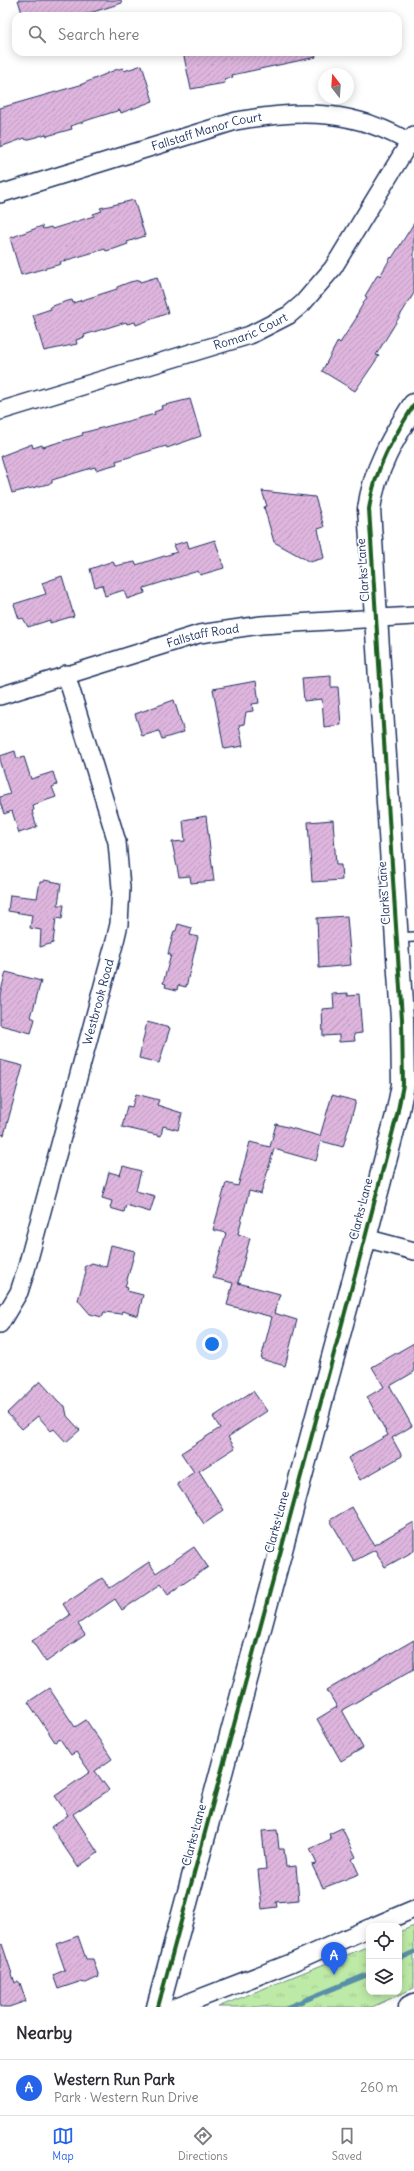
<!DOCTYPE html>
<html lang="en">
<head>
<meta charset="utf-8">
<style>
	:root { --surface:#fff; --page:#f7f7f7; --text:#2b2b33; --muted:#7c7c81; --line:#e1e1e2; --accent:#2563eb }
	body { margin:0; font-family:Delius,sans-serif; background:var(--page); color:var(--text) }
	.controls { position:absolute; right:12px; bottom:12px; display:grid; overflow:hidden; border-radius:8px; box-shadow:0 2px 10px #0003 }
	.controls button { width:36px; height:36px; display:grid; place-items:center; padding:0; border:0; border-bottom:1px solid var(--line); background:var(--surface); color:var(--text); font:20px sans-serif }
	.compass { position:absolute; left:318px; top:68px; width:36px; height:36px; border-radius:50%; background:var(--surface); box-shadow:0 2px 10px #0003; rotate:343deg }
	.you { position:absolute; left:212px; top:1344px; width:14px; height:14px; margin:-10px; border:3px solid #fff; border-radius:50%; background:#1a73e8; box-shadow:0 0 0 6px #1a73e833 }
	.badge { display:grid; place-items:center; width:26px; height:26px; border-radius:50%; background:var(--accent); color:#fff; font-size:13px; font-weight:700 }
	.pin { position:absolute; translate:-50% -33px; filter:drop-shadow(0 1px 2px #0008) }
	.pin::after { content:''; position:absolute; top:21px; width:14px; height:12px; background:inherit; clip-path:polygon(0 0,100% 0,50% 100%) }
	.list { margin:0; padding:0; list-style:none }
	h2 { display:flex; justify-content:space-between; align-items:center; height:52px; margin:0; padding:0 16px; font-size:17px }
	h2 small { font-size:13px; font-weight:400; color:var(--muted) }
	.list li { display:grid; grid-template-columns:26px 1fr auto; gap:12px; align-items:center; box-sizing:border-box; height:56px; padding:0 16px; border-top:1px solid var(--line) }
	.list b { display:block; font-size:15px; white-space:nowrap }
	.list p { margin:0; font-size:13px; white-space:nowrap; color:var(--muted) }
	.list em { font-size:13px; font-style:normal; color:var(--muted) }
	.icon { flex:none; width:22px; height:22px; fill:none; stroke:currentColor; stroke-width:2; stroke-linecap:round; stroke-linejoin:round }
	.map { position:relative; flex:none; width:414px; height:2007px; overflow:hidden }
	.search { position:absolute; background:var(--surface); box-shadow:0 2px 10px #0003; left:12px; right:12px; top:12px; height:44px; display:flex; align-items:center; gap:10px; box-sizing:border-box; padding:0 14px; border-radius:12px; color:var(--muted); font-size:15px }
	.sheet { height:108px; background:var(--surface) }
	nav { display:flex; justify-content:space-around; align-items:center; box-sizing:border-box; height:56px; border-top:1px solid var(--line); background:var(--surface); font-size:11px; color:var(--muted) }
	nav a { display:grid; justify-items:center; gap:2px }
	nav .on { color:var(--accent) }
	.map>svg:first-child { display:block }
	.park { fill:url(#park-tufts); stroke:#6c8c82 }
	.lines { fill:none; stroke-linecap:round; stroke-linejoin:round }
	.stream { stroke:#5890a8; stroke-width:5 }
	.building { fill:url(#building-hatch); stroke:#1b2f5e }
	.service-casing { stroke:#1b2f5e; stroke-width:12 }
	.minor-casing { stroke:#1b2f5e; stroke-width:20 }
	.tertiary-casing { stroke:#1b2f5e; stroke-width:25 }
	.secondary-casing { stroke:#1b2f5e; stroke-width:25 }
	.service { stroke:#fff; stroke-width:9 }
	.minor { stroke:#fff; stroke-width:17 }
	.tertiary { stroke:#fff; stroke-width:22 }
	.secondary { stroke:#fff; stroke-width:22 }
	.cycleway-casing { stroke:#fff; stroke-width:6 }
	.cycleway { stroke:#1b5e20; stroke-width:4 }
	.labels { text-anchor:middle; stroke-width:3.5; stroke-linejoin:round; paint-order:stroke }
	.street-label { font-size:12px; fill:#1b2f5e; stroke:#fff }
</style>
</head>
<body>
<div class="map">
<svg width="414" height="2007" viewBox="0 0 414 2007">
	<defs>
		<pattern id="park-tufts" width="24" height="20" patternUnits="userSpaceOnUse"><rect width="24" height="20" fill="#bdeaa7"/><path d="M3 7l-1-3M5 7V3M7 7l1-3M15 17l-1-3M17 17v-4M19 17l1-3" fill="none" stroke="#a2c992"/></pattern>
		<pattern id="building-hatch" width="6" height="6" patternUnits="userSpaceOnUse"><rect width="6" height="6" fill="#deb5dd"/><path d="M-1 1l2-2M0 6l6-6M5 7l2-2" fill="none" stroke="#be9cc0"/></pattern>
	</defs>
	<rect width="100%" height="100%" fill="#fff"/>
	<filter id="ink" filterUnits="userSpaceOnUse"><feTurbulence type="fractalNoise" baseFrequency=".025" numOctaves="2"/><feDisplacementMap in="SourceGraphic" scale="8" xChannelSelector="R" yChannelSelector="G"/><feConvolveMatrix kernelMatrix="1 2 1 2 8 2 1 2 1" color-interpolation-filters="sRGB"/></filter>
	<g filter="url(#ink)">
		<path class="park" d="M414,1926v62l-42,19h-154l151,-61v46h30v-60z"/>
		<g class="lines">
			<path class="stream" d="M399,1959l15,-7
				M288,2007l81,-33"/>
		</g>
		<path class="building" d="M18,0h103l1,3 -42,13h-57z
			M183,52h132l1,5 -84,18 1,2 -9,2 1,4 -34,6z
			M142,65l11,36 -32,12 -1,-3 -29,9 -20,7 1,3 -25,7 -1,-2 -20,6 -1,-2 -25,9v-39l80,-23 35,-15 8,-2 1,3z
			M134,200l11,36 -18,6 1,2 -14,5 -8,2 -1,-2 -45,13 1,2 -40,11 -11,-37 32,-12 1,3 8,-2 1,2 42,-13 -1,-2 9,-3 -2,-3z
			M414,223v70l-38,62 3,1 -24,35 -33,-20 16,-30 2,2 17,-26 -1,-1 11,-19 -2,-1 13,-22 2,2 11,-19 1,1z
			M157,277l11,36 -32,12 -1,-3 -8,2 -1,-2 -42,13 1,2 -9,3 1,4 -33,7 -11,-36 18,-6 -1,-2 14,-5 8,-2 1,3 44,-14v-2l13,-5 9,-2 1,2z
			M190,399l11,37 -34,12 -1,-2 -50,15 1,3 -21,6 -1,-3 -43,13v3l-40,10 -11,-37 31,-12 1,4 9,-3 1,2 40,-12 -1,-2 73,-19 -1,-2 8,-3 -1,-3z
			M262,491l53,6 9,30 -6,2 6,29 -14,4 -36,-20 -10,-35 3,-1z
			M215,540l9,28 -24,7 -2,-4 -54,17 1,5 -18,6 -3,-9 -19,6 -3,-11 -7,2 -5,-18 23,-8 2,5 20,-4 1,3 41,-13 -3,-7 13,-4 2,7z
			M62,576l12,40 -24,7v-3l-22,7 -5,-9 -4,1 -5,-15 32,-10 -4,-11z
			M331,676v11h7l3,38 -17,2 -2,-28 -18,2 -2,-23z
			M256,681l3,22 -7,1 1,7 -7,1 -2,12 -5,1 4,21 -19,3 -11,-60z
			M174,700l10,32 -22,7 -3,-8 -17,5 -7,-22z
			M15,751l2,8 7,-2 7,22 22,-7 4,13 -5,2 4,10 -23,8 1,5 -2,1 5,16 -18,6 -7,-22 -8,3 -4,-12v-5l10,-3 -10,-31v-7z
			M206,816l8,65 -23,2 -1,-7 -11,1 -7,-35 13,-1 -2,-21z
			M333,820l3,45h5l1,15 -30,2 -4,-60z
			M44,880l17,3 -3,22h6l-2,14 -6,-1 -3,25 -13,4 1,-17 -11,-2 2,-13 -24,-4 2,-16 27,3 3,-16h4z
			M347,916l4,49 -32,3 -2,-50z
			M178,924l14,4 -2,7 8,2 -12,50 -8,-2 -1,5 -12,-3 1,-3 -3,-1 8,-28 -3,-1 6,-23h2z
			M6,972l35,9 -10,36 4,2 -4,14 -31,-8v-31z
			M348,993v2l11,-1 3,39 -8,1 1,7 -16,1v-7l-16,1 -1,-27 12,-1 -1,-14z
			M147,1022l23,6 -11,35 -20,-5z
			M0,1060l23,6 -19,69 -4,-1z
			M136,1094l23,6 -2,5 25,8 -4,17 -15,-4 -2,10 -39,-9 5,-21 5,1z
			M332,1095l24,6 -13,46 -22,-6 -5,20 -42,-12 -13,45 -12,-3 -11,43 12,4 -12,45 42,11 -6,19 23,7 -12,46 -24,-7 11,-42 -45,-12 6,-22 -20,-5 13,-45 -13,-3 13,-47 12,3 12,-44 20,5 6,-23 44,12z
			M123,1166l18,5 -5,20 19,5 -5,16 -24,-7 -2,7 -14,-4 2,-7 -10,-3 7,-26 11,3z
			M111,1245l24,6 -10,36 3,1 -1,3 16,4 -5,21 -16,-5 -1,3 -17,-2 -2,5 -12,-3 -12,-14 8,-28 -2,-5 8,-4 14,4z
			M414,1343v29l-24,14 22,40 -20,12 10,18 -42,24 -12,-22 40,-23 -21,-38 17,-10 -12,-20z
			M40,1381l19,21 6,4 2,10 13,14 -14,12 -12,-13 -3,2 -13,-15 -16,13 -15,-16z
			M253,1391l14,20 -39,26 7,11 -36,23 25,39 -20,14 -27,-40 17,-12 -13,-19 39,-25 -7,-11z
			M352,1507l22,38 40,-23v29l-29,16 -10,-17 -21,11 -24,-41z
			M194,1547l14,20 -40,27 -7,-10 -39,26 -7,-11 -37,25 7,11 -39,27 -14,-21 38,-26 -7,-11 39,-26 8,10 39,-26 7,11z
			M414,1640v29l-72,41 21,38 -22,13 -24,-42 20,-12 -10,-17z
			M49,1688l26,39 11,-7 26,39 -17,12 14,19 -36,24 25,39 -20,14 -27,-40 17,-12 -13,-19 35,-24 -14,-20 -5,3 -11,-16 -5,3 -27,-40z
			M342,1828l14,29 -4,2 7,15 -36,14 -11,-23 5,-1 -7,-15 21,-10 -2,-5z
			M277,1830l2,19h5l2,18 10,-1 3,34 -23,2 1,5 -15,2 -4,-39 8,-1 -4,-38z
			M78,1936l8,23h7l6,18 -13,6 -7,-1 -21,7 -5,-14 12,-5 -9,-26z
			M2,1944l13,39 3,-2 2,2 6,18 -17,6h-9v-62z"/>
		<g class="lines">
			<g class="service-casing">
				<path id="service" d="M397,938l17,-1"/>
			</g>
			<g class="minor-casing">
				<g id="minor">
					<path id="s1" d="M0,194l236,-73c64,-12 120,-12 178,24"/>
					<path id="s2" d="M0,411l250,-76 39,-20 14,-12 30,-35 81,-133"/>
					<path id="s3" d="M0,696l199,-62 62,-9 153,-9"/>
					<path d="M365,1238l49,13"/>
					<path id="s4" d="M0,1324l19,-32 7,-22 89,-329 4,-17 2,-36 -4,-46 -51,-168"/>
					<path d="M374,1926l40,-17"/>
					<path d="M177,2007l114,-44 78,-35"/>
				</g>
			</g>
			<g class="tertiary-casing">
				<path id="tertiary" d="M158,2007l207,-769 32,-123 6,-30 -1,-66 -33,-510c5,-39 24,-71 45,-104"/>
			</g>
			<g class="secondary-casing">
				<path id="secondary" d="M410,2007l4,-2"/>
			</g>
			<use href="#service" class="service"/>
			<use href="#minor" class="minor"/>
			<use href="#tertiary" class="tertiary"/>
			<use href="#secondary" class="secondary"/>
			<g class="cycleway-casing">
				<path id="cycleway" d="M158,2007l207,-769 32,-123 6,-30 -1,-66 -33,-510c5,-39 24,-71 45,-104"/>
			</g>
			<use href="#cycleway" class="cycleway"/>
		</g>
	</g>
	<g class="labels">
		<g class="street-label">
			<text dy="4" stroke="none"><textPath href="#s1" startOffset="216">Fallstaff Manor Court</textPath></text>
			<text dy="4" stroke="none"><textPath href="#s2" startOffset="263">Romaric Court</textPath></text>
			<text transform="translate(363 570) rotate(-94)" y="4">Clarks Lane</text>
			<text dy="4" stroke="none"><textPath href="#s3" startOffset="212">Fallstaff Road</textPath></text>
			<text transform="translate(384 893) rotate(-94)" y="4">Clarks Lane</text>
			<text dy="4" stroke="none"><textPath href="#s4" startOffset="338">Westbrook Road</textPath></text>
			<text transform="translate(361 1209) rotate(-76)" y="4">Clarks Lane</text>
			<text transform="translate(277 1522) rotate(-75)" y="4">Clarks Lane</text>
			<text transform="translate(194 1835) rotate(-75)" y="4">Clarks Lane</text>
		</g>
	</g>
</svg>
<div class="controls">
<button><svg class="icon" aria-label="locate" viewBox="0 0 24 24"><circle cx="12" cy="12" r="6"/><path d="M12 2v4M12 18v4M2 12h4M18 12h4"/></svg></button>
<button><svg class="icon" aria-label="layers" viewBox="0 0 24 24"><path d="M12 4l9 5-9 5-9-5zM3 14l9 5 9-5"/></svg></button>
</div>
<svg class="compass" viewBox="-18 -18 36 36"><path d="M0-13l5 13h-10z" fill="#e53935"/><path d="M0 13l5-13h-10z" fill="#7c7c81"/></svg>
<div class="you"></div>
<div class="pin badge" style="left:334px;top:1975px">A</div>
<div class="search"><svg class="icon" aria-label="search" viewBox="0 0 24 24"><circle cx="10" cy="10" r="6"/><path d="M15 15l6 6"/></svg>Search here</div>
</div>
<section class="sheet">
<h2>Nearby<small></small></h2>
<ul class="list">
<li><span class="badge">A</span><div><b>Western Run Park</b><p>Park · Western Run Drive</p></div><em>260 m</em></li>
</ul>
</section>
<nav>
<a class="on"><svg class="icon" aria-label="map" viewBox="0 0 24 24"><path d="M3 6l6-2 6 2 6-2v14l-6 2-6-2-6 2zM9 4v14M15 6v14"/></svg>Map</a>
<a><svg class="icon" aria-label="directions" viewBox="0 0 24 24"><path d="M12 3l9 9-9 9-9-9zM9 14v-3h6M13 9l2 2-2 2"/></svg>Directions</a>
<a><svg class="icon" aria-label="saved" viewBox="0 0 24 24"><path d="M7 4h10v16l-5-4-5 4z"/></svg>Saved</a>
</nav>
</body>
</html>
